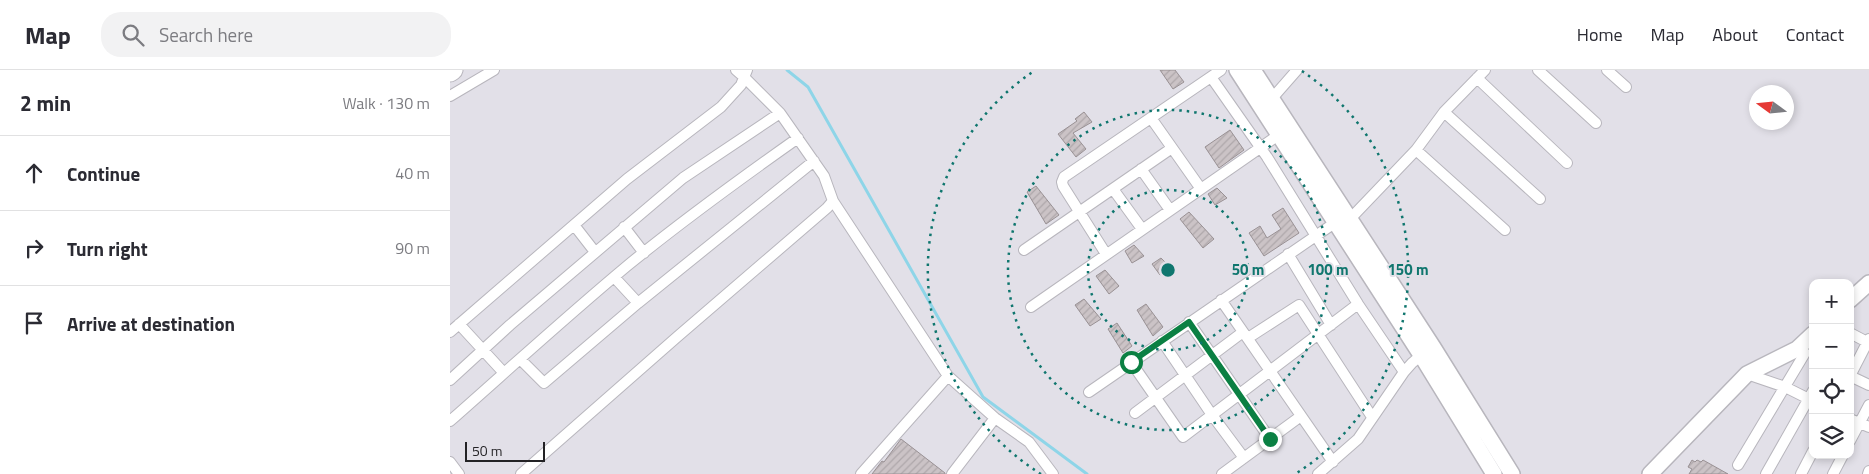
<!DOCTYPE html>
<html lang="en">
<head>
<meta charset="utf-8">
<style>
	:root { --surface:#fff; --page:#f2f2f3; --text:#2b2b33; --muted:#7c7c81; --line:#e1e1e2 }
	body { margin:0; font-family:"Titillium Web",sans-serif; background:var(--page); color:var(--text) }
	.controls { position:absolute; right:15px; bottom:15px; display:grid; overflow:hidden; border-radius:10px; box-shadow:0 2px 8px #0003 }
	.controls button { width:45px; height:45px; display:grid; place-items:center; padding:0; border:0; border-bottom:1px solid var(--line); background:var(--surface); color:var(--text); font:25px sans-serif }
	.compass { position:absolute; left:1299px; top:15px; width:45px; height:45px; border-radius:50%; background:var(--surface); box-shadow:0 2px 8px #0003; rotate:285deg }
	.scale { position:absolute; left:15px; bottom:12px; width:80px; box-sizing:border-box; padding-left:5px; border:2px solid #232225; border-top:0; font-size:14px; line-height:18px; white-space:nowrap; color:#232225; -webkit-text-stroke:4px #e2e0e8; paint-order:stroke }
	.stop { position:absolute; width:15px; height:15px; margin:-11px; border:4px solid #0b8043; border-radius:50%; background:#fff }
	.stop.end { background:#0b8043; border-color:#fff; box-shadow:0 1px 5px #0008 }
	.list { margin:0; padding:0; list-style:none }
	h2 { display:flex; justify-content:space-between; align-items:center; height:65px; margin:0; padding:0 20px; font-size:21px }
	h2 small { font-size:16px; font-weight:400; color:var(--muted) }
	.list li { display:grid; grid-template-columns:32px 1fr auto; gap:15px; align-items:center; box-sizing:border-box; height:75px; padding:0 20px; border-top:1px solid var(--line) }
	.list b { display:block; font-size:19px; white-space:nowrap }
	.list em { font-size:16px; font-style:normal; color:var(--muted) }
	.icon { flex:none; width:28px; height:28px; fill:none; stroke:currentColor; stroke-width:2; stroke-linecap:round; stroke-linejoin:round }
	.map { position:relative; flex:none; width:1419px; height:404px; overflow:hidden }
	header { display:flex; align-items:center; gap:30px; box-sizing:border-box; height:70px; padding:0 25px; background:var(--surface); border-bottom:1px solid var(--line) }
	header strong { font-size:24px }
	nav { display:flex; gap:28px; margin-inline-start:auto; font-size:18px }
	.search { width:350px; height:45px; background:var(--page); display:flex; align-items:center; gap:12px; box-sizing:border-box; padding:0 18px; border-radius:20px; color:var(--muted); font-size:19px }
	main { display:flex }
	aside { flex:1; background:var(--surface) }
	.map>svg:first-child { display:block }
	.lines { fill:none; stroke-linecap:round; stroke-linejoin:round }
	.stream { stroke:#8ed5e8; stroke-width:3 }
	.building { fill:url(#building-hatch); stroke:#999194 }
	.street-casing { stroke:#b8b6bd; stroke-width:12 }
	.secondary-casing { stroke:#b8b6bd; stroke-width:18 }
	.highway-casing { stroke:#b8b6bd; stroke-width:21 }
	.street { stroke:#fff; stroke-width:10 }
	.secondary { stroke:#fff; stroke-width:15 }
	.highway { stroke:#fff; stroke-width:19 }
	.route { stroke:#0b8043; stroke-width:6 }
	.ring { fill:none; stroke:#0f766e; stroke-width:2.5; stroke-dasharray:2.5 5 }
	.centre { fill:#0f766e; stroke:#e2e0e8; stroke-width:2.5 }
	.ring-label { font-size:15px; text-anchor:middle; font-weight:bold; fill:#0f766e; stroke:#e2e0e8; stroke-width:4; stroke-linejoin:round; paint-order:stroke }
</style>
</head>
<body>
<header>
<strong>Map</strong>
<div class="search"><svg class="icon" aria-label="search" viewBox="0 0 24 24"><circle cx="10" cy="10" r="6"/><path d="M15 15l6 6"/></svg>Search here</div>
<nav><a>Home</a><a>Map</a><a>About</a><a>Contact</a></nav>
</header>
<main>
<aside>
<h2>2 min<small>Walk · 130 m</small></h2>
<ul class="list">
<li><svg class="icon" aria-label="ahead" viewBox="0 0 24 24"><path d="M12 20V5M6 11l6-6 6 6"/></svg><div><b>Continue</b></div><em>40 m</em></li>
<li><svg class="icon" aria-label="right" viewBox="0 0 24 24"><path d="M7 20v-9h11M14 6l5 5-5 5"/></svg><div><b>Turn right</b></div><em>90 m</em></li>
<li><svg class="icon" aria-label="arrive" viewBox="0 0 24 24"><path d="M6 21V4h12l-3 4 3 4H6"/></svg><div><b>Arrive at destination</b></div></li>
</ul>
</aside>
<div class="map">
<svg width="1419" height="404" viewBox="0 0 1419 404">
	<defs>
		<pattern id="building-hatch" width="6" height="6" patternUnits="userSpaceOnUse" patternTransform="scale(1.25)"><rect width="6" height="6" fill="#cbc3c6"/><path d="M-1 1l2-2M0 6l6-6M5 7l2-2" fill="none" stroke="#aea7aa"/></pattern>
	</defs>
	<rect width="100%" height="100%" fill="#e2e0e8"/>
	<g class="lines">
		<path class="stream" d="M337,0l21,17 175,310 104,77"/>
	</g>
	<path class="building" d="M710,0h15l9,12 -11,7z
		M634,42l8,10 -19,11 13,16 -10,8 -18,-23 19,-13 -2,-2z
		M780,60l14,20 -25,18 -14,-21z
		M586,116l23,29 -13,9 -19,-32z
		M767,118l10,10 -12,7 -7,-11z
		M833,138l16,25 -35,23 -15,-23 11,-7 7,12 14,-9 -9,-14z
		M739,142l25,27 -11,9 -23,-29z
		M684,175l10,11 -12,7 -7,-12z
		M711,188l10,10 -11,7 -8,-11z
		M655,200l14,16 -10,8 -13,-18z
		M634,229l17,20 -11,7 -15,-21z
		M696,234l17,23 -10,9 -16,-26z
		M667,253l15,23 -9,7 -15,-24z
		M451,369l44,34v1h-73l10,-13 2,1z
		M1242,390l3,2 2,-2 4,2 2,-2 25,14h-39l3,-5 -4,-2z"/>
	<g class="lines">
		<g class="street-casing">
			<path id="street" d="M286,0l8,7 36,36 44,63 9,25 115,175
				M1088,0l58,53
				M1157,0l19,17
				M761,7l56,80 91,147 46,68
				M1027,8l90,85
				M0,26l44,-26
				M818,33l29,-33
				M994,42l96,87
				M701,48l50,71
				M966,80l89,80
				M691,99l29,41
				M663,119l29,40
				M900,149l66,-69 28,-38 41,-42
				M124,155l21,27
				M174,157l20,26
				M574,180l148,-102
				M656,184l-43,-68 -1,-4 2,-5 157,-107
				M838,184l43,71
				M164,207l24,26
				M771,230l112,162
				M581,237l252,-175
				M739,252l81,117
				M9,254l45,49
				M0,262l177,-153 94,-72 20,-22 6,-15
				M1400,263l19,10
				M798,268l51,-33 73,112
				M712,271l50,74 32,43
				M70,289l24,24 94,-80 176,-142
				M681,292l52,75 175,-133
				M1297,304l38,13 28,14
				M1400,306l19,-37
				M1400,306l19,9
				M0,310l60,-55 173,-147 97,-65
				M639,322l247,-170
				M685,343l108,-81
				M1400,349l19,8
				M0,351c59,-52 117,-105 177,-155 55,-45 113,-87 171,-128
				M1400,371l19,-36
				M0,392l9,12
				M1288,395l67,-112
				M71,404l156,-137 150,-129 6,-7
				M411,404l87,-98 47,42 34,24 24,32
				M502,404l43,-56
				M772,404l79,-58
				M868,404l40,-35 46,-67 8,-9 14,-12
				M1316,404l47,-83
				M1351,404l12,-23
				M1383,404l10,-19
				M1418,404l1,-3"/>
		</g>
		<g class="secondary-casing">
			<path id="secondary" d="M787,0l184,285 73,119
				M803,0l180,277 79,127
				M1400,230l19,-17
				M1200,404l97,-100 50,-25 16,-15"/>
		</g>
		<g class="highway-casing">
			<path id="highway" d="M0,2l3,-2"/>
		</g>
		<use href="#street" class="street"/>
		<use href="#secondary" class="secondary"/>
		<use href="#highway" class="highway"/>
	</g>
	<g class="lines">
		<path class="route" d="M681,292l58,-40 81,117"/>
	</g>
	<g class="ring">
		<circle cx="718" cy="200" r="80"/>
		<circle cx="718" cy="200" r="160"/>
		<path d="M591 404A240 240 0 0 1 584 1M852 1A240 240 0 0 1 845 404"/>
	</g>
	<circle cx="718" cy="200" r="8" class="centre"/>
	<g class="ring-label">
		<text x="798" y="205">50 m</text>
		<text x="878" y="205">100 m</text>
		<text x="958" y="205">150 m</text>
	</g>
</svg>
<div class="controls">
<button>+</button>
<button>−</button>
<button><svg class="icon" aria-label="locate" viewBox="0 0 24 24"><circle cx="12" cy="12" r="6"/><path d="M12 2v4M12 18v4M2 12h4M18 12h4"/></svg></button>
<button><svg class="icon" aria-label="layers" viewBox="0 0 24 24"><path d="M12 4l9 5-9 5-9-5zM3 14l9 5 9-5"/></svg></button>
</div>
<svg class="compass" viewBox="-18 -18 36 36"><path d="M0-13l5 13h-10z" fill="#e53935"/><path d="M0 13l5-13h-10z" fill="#7c7c81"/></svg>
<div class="scale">50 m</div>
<div class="stop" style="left:681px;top:292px"></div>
<div class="stop end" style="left:820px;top:369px"></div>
</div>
</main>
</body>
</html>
